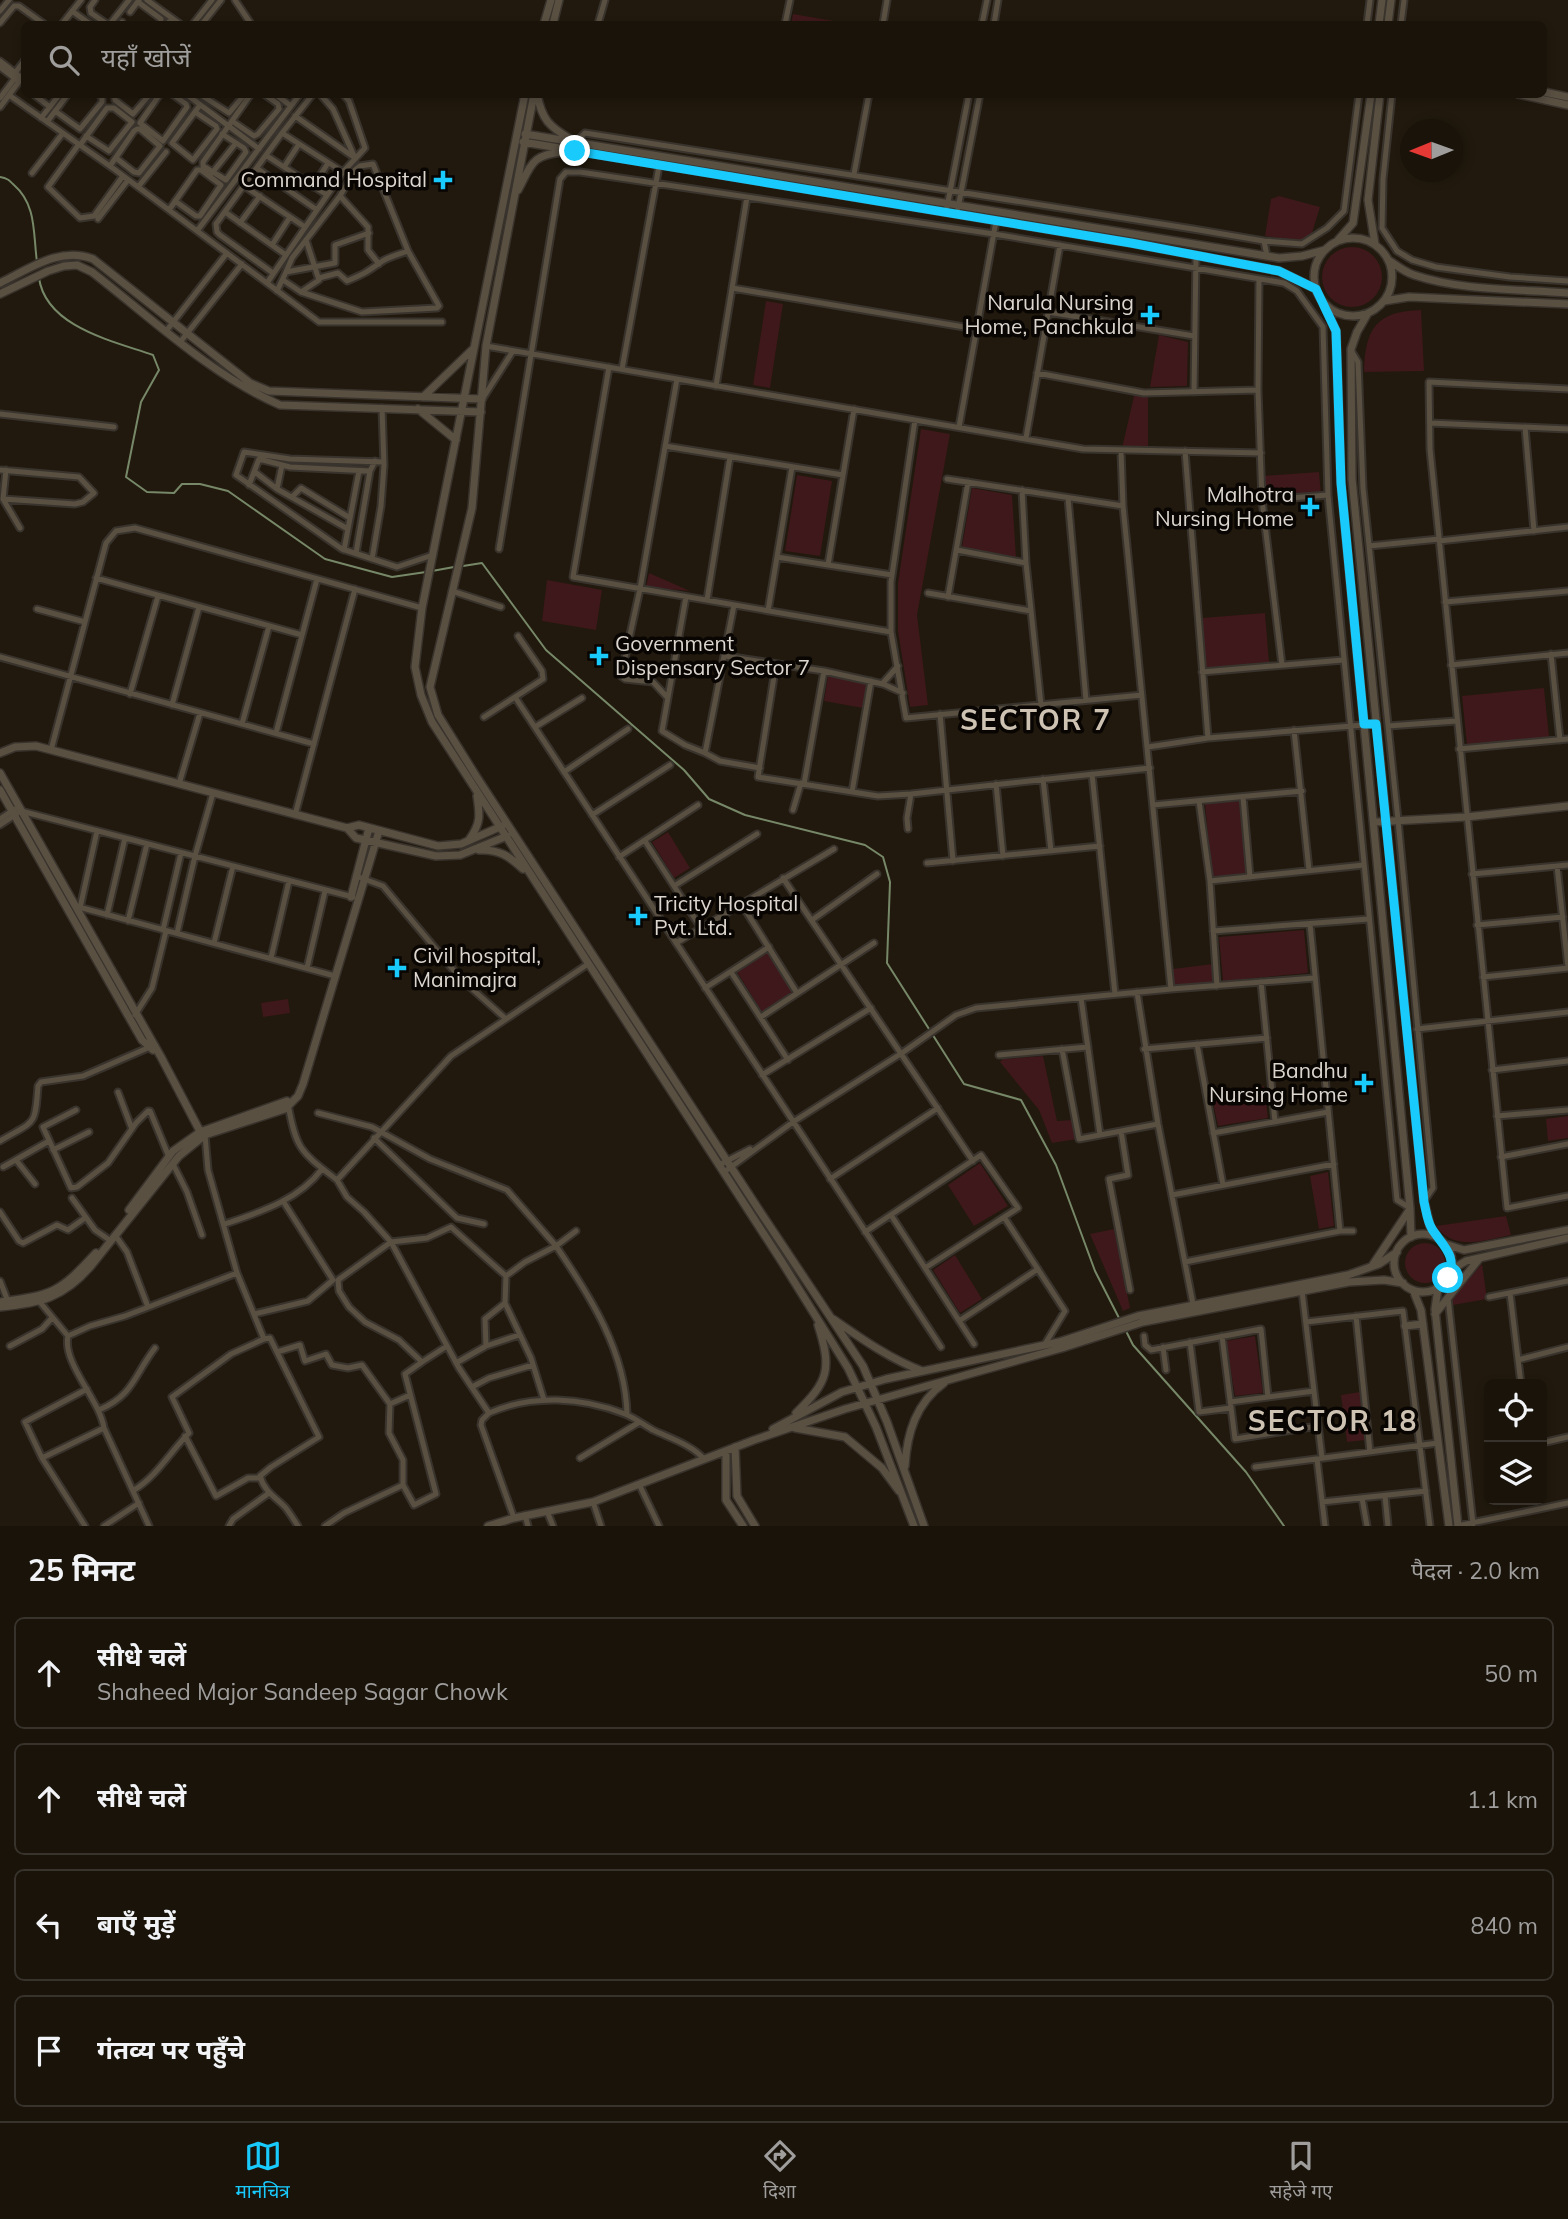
<!DOCTYPE html>
<html lang="hi">
<head>
<meta charset="utf-8">
<style>
	:root { --surface:#19130a; --page:#221c13; --text:#f1f3f6; --muted:#9f9e9c; --line:#37322b; --accent:#19cafc }
	body { margin:0; font-family:Mulish,"Noto Sans Devanagari",sans-serif; background:var(--page); color:var(--text) }
	.controls { position:absolute; right:21px; bottom:21px; display:grid; overflow:hidden; border-radius:10px; box-shadow:0 4px 10px #0003 }
	.controls button { width:63px; height:63px; display:grid; place-items:center; padding:0; border:0; border-bottom:2px solid var(--line); background:var(--surface); color:var(--text); font:35px sans-serif }
	.compass { position:absolute; left:1400px; top:119px; width:63px; height:63px; border-radius:50%; background:var(--surface); box-shadow:0 4px 10px #0003; rotate:269deg }
	.stop { position:absolute; width:21px; height:21px; margin:-16px; border:5px solid #19cafc; border-radius:50%; background:#fff }
	.stop.end { background:#19cafc; border-color:#fff; box-shadow:0 2px 7px #0008 }
	.list { margin:0; padding:0; list-style:none }
	h2 { display:flex; justify-content:space-between; align-items:center; height:91px; margin:0; padding:0 28px; font-size:30px }
	h2 small { font-size:23px; font-weight:400; color:var(--muted) }
	.list li { display:grid; grid-template-columns:46px 1fr auto; gap:21px; align-items:center; box-sizing:border-box; height:112px; margin:0 14px 14px; padding:0 14px; border:2px solid var(--line); border-radius:10px }
	.list b { display:block; font-size:26px; white-space:nowrap }
	.list p { margin:0; font-size:23px; white-space:nowrap; color:var(--muted) }
	.list em { font-size:23px; font-style:normal; color:var(--muted) }
	.icon { flex:none; width:38px; height:38px; fill:none; stroke:currentColor; stroke-width:2; stroke-linecap:round; stroke-linejoin:round }
	.map { position:relative; flex:none; width:1568px; height:1526px; overflow:hidden }
	.search { position:absolute; background:var(--surface); box-shadow:0 4px 10px #0003; left:21px; right:21px; top:21px; height:77px; display:flex; align-items:center; gap:18px; box-sizing:border-box; padding:0 24px; border-radius:10px; color:var(--muted); font-size:26px }
	.sheet { height:595px; background:var(--surface) }
	nav { display:flex; justify-content:space-around; align-items:center; box-sizing:border-box; height:98px; border-top:2px solid var(--line); background:var(--surface); font-size:19px; color:var(--muted) }
	nav a { display:grid; justify-items:center; gap:4px }
	nav .on { color:var(--accent) }
	.map>svg:first-child { display:block }
	.green { fill:#3e181a }
	.lines { fill:none; stroke-linecap:round; stroke-linejoin:round }
	.stream { stroke:#768868; stroke-width:2 }
	.street-casing { stroke:#39332d; stroke-width:9 }
	.secondary-casing { stroke:#39332d; stroke-width:10 }
	.street { stroke:#595042; stroke-width:5 }
	.secondary { stroke:#595042; stroke-width:7 }
	.route { stroke:#19cafc; stroke-width:9 }
	.poi-dot { fill:#19cafc; stroke:#080503; stroke-width:2.5 }
	.labels { text-anchor:middle; stroke-width:7; stroke-linejoin:round; paint-order:stroke }
	.poi-label { font-size:21px; fill:#dcd6ce; stroke:#080503; text-anchor:end }
	.district-label { font-size:28px; font-weight:bold; letter-spacing:2px; fill:#cec3b3; stroke:#080503 }
</style>
</head>
<body>
<div class="map">
<svg width="1568" height="1526" viewBox="0 0 1568 1526">
	<rect width="100%" height="100%" fill="#21190d"/>
	<path class="green" d="M793,14l58,10h-60z
		M1279,196l41,11 -8,26 -9,8 -38,-5 6,-37z
		M1322 277a30 30 0 1 1 60 0a30 30 0 1 1-60 0Z
		M766,301l17,3 -13,84 -17,-3z
		M1421,310l3,61 -60,1c1,-43 12,-61 57,-62z
		M1159,335l29,7 -1,44 -37,1z
		M1135,392l13,2v56l-26,-2z
		M921,429l29,5 -33,181 11,90 -18,2 -12,-76v-48z
		M1319,472l2,23 -58,3 -1,-22z
		M797,475l35,6 -12,75 -35,-5z
		M972,488l40,7 4,62 -54,-10z
		M649,573l41,18 -44,-4z
		M547,580l55,10 -6,40 -54,-9z
		M1265,613l4,49 -63,6 -4,-50z
		M828,676l40,7 -5,25 -39,-7z
		M1544,688l5,49 -82,8 -5,-49z
		M1239,801l7,73 -34,4 -7,-74z
		M668,832l22,36 -16,10 -22,-36z
		M1304,930l4,43 -85,8 -4,-44z
		M768,952l25,40 -31,20 -25,-40z
		M1213,964l2,18 -41,4 -1,-17z
		M288,999l2,14 -27,4 -2,-14z
		M1043,1056l14,65 16,-1 4,19 -25,4 -13,-33 -39,-48 3,-3z
		M1264,1086l4,32 -50,8 -7,-33z
		M1568,1116v22l-20,3 -2,-22z
		M980,1163l28,43 -34,20 -26,-41z
		M1328,1172l6,54 -15,3 -9,-53z
		M1506,1216l5,19c-26,5 -57,17 -75,-9z
		M1114,1229l16,79 -7,3 -33,-77z
		M1405 1263a20 20 0 1 1 40 0a20 20 0 1 1-40 0Z
		M955,1255l27,44 -22,14 -27,-43z
		M1482,1264l5,35 -34,6 -1,-7z
		M1255,1336l8,57 -28,3 -9,-55z
		M1360,1392l6,48 -19,2 -6,-47z"/>
	<g class="lines">
		<path class="stream" d="M0,177c7,1 9,3 14,8 23,20 19,49 23,77
			M39,278c7,49 74,63 114,77l6,15 -18,32 -15,75 21,15 27,1 8,-9h18l28,7 97,68 67,18 34,-5
			M463,566l19,-3 64,87 138,120 25,29 36,16 120,30 18,12 7,25 -3,81 77,121 57,16 35,65 39,106 24,47
			M432,571l22,-4
			M1125,1329l8,16 113,127 38,54"/>
		<g class="street-casing">
			<path id="street" d="M95,0l-5,7 1,6 16,11
				M147,0l33,24
				M235,0l16,24
				M138,2l23,17 -1,5
				M0,11l9,-11
				M72,11l18,13
				M130,12l9,-12
				M169,22l3,2
				M0,23l14,-17h5l25,18
				M62,24l19,-24
				M110,24l19,-24
				M121,24l1,-2
				M193,24l19,-24
				M202,24l19,-24
				M598,24l7,-24
				M785,24l5,-24
				M883,24l4,-24
				M982,24l5,-24
				M994,24l4,-24
				M1367,24l3,-24
				M1401,24l3,-24
				M0,61l22,17
				M0,67l17,13
				M15,73l9,-12
				M33,94l17,13
				M115,94v6l18,14 17,-20
				M160,94l-20,29 23,18 24,-34 -1,-3 -14,-10
				M186,94l73,55
				M275,94l16,12
				M320,94l13,15 22,49
				M1392,94l-9,85 -1,49 15,23 15,9 24,7 74,10 58,4
				M9,95l105,74 205,153h123
				M204,97l25,16 16,-19
				M0,98l15,-20
				M0,107l24,-32
				M55,111l25,18 22,-27v-5l-4,-3
				M195,112l21,14 1,3 -24,31 -21,-17 28,-38
				M295,116l60,42
				M41,118l19,-24
				M232,121l22,15 4,-2 21,-25 -1,-5 -14,-10
				M47,122l21,-28
				M282,133l61,39
				M222,134l22,14 2,4 -20,28 -23,-14v-4l48,-68
				M576,142l9,-9 608,96 71,12 3,15
				M79,144l-31,43 32,31 14,-2 29,-40
				M80,145l27,-37h7l18,14 -23,29 -23,-15
				M267,156l60,39
				M110,166l24,-35 3,-2h3l20,17 -21,27 -5,-1 -18,-14
				M284,167l15,-23
				M258,169l59,41
				M32,173l31,-40
				M212,173l24,-30
				M854,174l15,-80
				M244,186l61,41
				M138,187l28,-35
				M313,187l15,-24
				M340,196l28,31v23l11,14
				M947,207l22,-113
				M958,208l22,-114
				M169,210l28,-40h4l20,15 -21,31h-4l-21,-15
				M225,212l61,43
				M98,219l30,-39
				M240,223l20,-27
				M197,231l103,-137
				M1264,241l38,3 25,-16 17,-17 15,-117
				M272,245l18,-28
				M273,273l-53,-38 -3,-3 -1,-8 66,-91 31,-39
				M319,278l19,-5 9,8c17,-7 20,-9 34,-19 7,-5 19,-8 27,-11
				M1259,279l-1,111 4,110 20,165
				M283,280l18,12 61,20 75,-4 2,-2 -31,-55 -35,-87 -13,2 -5,4 -15,26 -48,62 -6,14
				M267,283l76,-111 22,-24 -16,-47 -6,-7
				M732,288l244,41
				M277,291l9,-19 49,-9v-18l34,-12
				M301,292l18,-12 -13,-40
				M1048,312l146,24
				M167,330l60,-77
				M181,341l61,-77
				M486,346l597,103 178,4
				M1352,352l6,10 5,126 35,332 35,368 -9,13
				M609,367l-36,210 318,55
				M622,369l37,-203
				M1037,373l107,20 114,-3
				M716,386l31,-189
				M1568,389l-139,-7 1,67 77,759 61,-12
				M1194,392l2,-136
				M483,398l30,-47
				M0,414l114,13
				M915,420l-24,162v50l15,86 236,-23
				M1430,423l138,6
				M959,427l37,-206
				M1525,427l9,104
				M1026,438l34,-193
				M665,446l178,29
				M1121,451l2,55 48,483
				M1185,451l23,287
				M383,462l-93,-3 -46,-7 -8,23 106,74 55,18 36,-12
				M0,470l79,7 15,16 -11,9 -8,2 -72,-5
				M6,470l-3,29 17,29
				M255,472l22,17 71,40
				M947,479l176,27
				M249,485l10,-26 31,8 80,4
				M277,489l5,-24
				M1022,490l4,73 15,142
				M292,497l9,-9 49,30
				M1068,498l18,202
				M1262,500l66,-5
				M1439,541l129,-14
				M1369,546l70,-7
				M499,549l61,-370 6,-7h14l414,62 290,49 13,8 26,36 5,168 69,705 13,8
				M344,550l15,-79
				M957,550l69,13
				M356,553l14,-82 5,-10
				M777,557l115,18
				M372,559l9,-53 3,-41 -2,-57
				M828,565l26,-156
				M96,578l206,57
				M452,591l49,16
				M928,593l103,18
				M686,597l-24,134 23,14 20,8 29,-148
				M948,597l20,-115
				M707,600l23,-143
				M1445,602l123,-11
				M37,609l48,13
				M768,611l24,-144
				M1551,654l9,86
				M725,656l99,15 59,13 20,9
				M0,657l314,87
				M776,664l-18,113 120,19 33,-2 239,-26
				M1451,665l117,-12
				M1202,672l141,-12
				M882,684l16,-18
				M130,694l28,-98
				M515,697l426,650
				M667,697l-14,-15 -28,-3 -4,-3 19,-87 37,-210
				M172,705l27,-98
				M940,714l13,147
				M484,717l59,-38 -1,-8 -24,-35
				M242,724l27,-98
				M1388,726l68,-5
				M535,727l47,-29
				M1294,730l15,140
				M276,733l41,-154
				M1148,747l60,-9 168,-14
				M1459,749l109,-10
				M51,750l55,-207 10,-12 19,-3 287,80
				M705,753l15,8 40,7
				M564,772l64,-43
				M1092,774l23,220
				M1043,779l8,72
				M179,784l21,-71
				M804,784l20,-113
				M996,784l7,72
				M852,792l19,-111
				M1243,797l7,80
				M1199,801l11,80 7,105
				M1153,805l149,-14
				M793,810l8,-27
				M295,815l60,-226
				M592,815l78,-50
				M0,819l15,-10
				M0,825l21,-14 332,86
				M908,829l-1,-11 4,-24
				M645,841l56,87
				M619,857l79,-52
				M927,863l173,-17
				M1557,866l11,101
				M1472,874l96,-9
				M356,876l27,10 78,93 45,40
				M783,878l190,283
				M1210,881l154,-16
				M674,886l83,-52
				M741,903l56,90
				M75,906l260,70
				M80,908l17,-77
				M107,915l18,-77
				M812,920l65,-46
				M128,921l19,-77
				M1310,924l30,307
				M1477,925l86,-8
				M163,930l18,-77
				M1213,931l156,-12
				M177,933l18,-77 18,-63
				M214,943l19,-77
				M676,943l158,-94
				M271,958l18,-77
				M307,968l18,-77
				M731,972l57,88
				M1483,977l85,-9
				M1261,982l14,140
				M705,988l64,-41
				M1137,992l21,132 35,180
				M1081,998l19,137
				M135,1015l17,-27 14,-57
				M761,1017l113,-74
				M1417,1029l151,-17
				M1197,1044l26,141
				M1062,1049l17,90 79,-15
				M1144,1049l123,-11
				M999,1055l89,-8
				M1492,1070l76,-9
				M762,1075l109,-67
				M118,1092l14,37
				M288,1104c8,46 13,48 49,76l114,-124 137,-92
				M76,1110l-33,17 28,61 6,-1 31,-24 28,-40 12,-12h2l19,46
				M318,1113l54,14 58,32 77,31 49,56 -31,16 -19,14 -55,-49 -24,11 -36,4 -53,38 1,11 10,16 16,15 34,18 23,22 25,-16
				M1497,1116l71,-6
				M1121,1131l7,44 -19,4 21,111
				M1213,1133l115,-21
				M374,1138l83,80 27,6
				M0,1141c35,-21 35,-13 38,-55l3,-4 42,-6 67,-29
				M53,1150l36,-18
				M1501,1157l67,-13
				M16,1160l19,24
				M173,1164l14,28 15,43
				M719,1165l31,-16
				M3,1167l46,-26
				M724,1172l69,-50 109,-69 54,-38 20,-7 195,-19 144,-11
				M830,1179l108,-71
				M337,1180l10,17 17,15 27,30 68,126 30,45 -7,7 -1,5 33,93
				M1172,1195l162,-31
				M72,1198l23,32 13,9
				M0,1212l19,29 4,2 34,-18 11,5 17,-12
				M891,1215l83,129
				M1004,1217l61,94 -20,33
				M225,1224c35,-12 74,-24 97,-55
				M576,1231l-20,15c34,50 70,106 71,169
				M865,1232l116,-77 37,53 -93,60
				M115,1235l12,17 21,55
				M1185,1262l155,-31h13
				M506,1276l-1,27 26,55 13,42
				M0,1281l9,23
				M1302,1291l20,167
				M1510,1293l11,91
				M1489,1297l79,-16
				M1448,1298l25,226
				M39,1301l29,35 22,-10 35,-10 112,-43 -29,-103 -3,-35
				M254,1314l54,-13 25,-21 -50,-79
				M1356,1316l14,136
				M959,1321l79,-52
				M1306,1322l97,-11 27,215
				M68,1336c-6,27 32,64 36,92l45,98
				M1144,1336l1,9 6,5 110,-21 7,68
				M1222,1336l13,103 83,-13
				M264,1339l6,-1 49,99 -48,30 -11,9c4,15 15,21 25,31 5,6 9,13 13,19
				M1190,1342l9,70 32,-4
				M10,1346l32,-17 10,-11
				M486,1346l-1,-27 20,-16
				M1163,1347l3,23
				M277,1352l23,-7 5,16 21,-7 6,11 16,3 14,-3 28,39
				M1518,1360l50,-13
				M456,1363l30,-17 33,-11
				M472,1387l17,-9 44,-13
				M1230,1402l84,-11
				M99,1410c35,-15 35,-35 56,-62
				M489,1413c43,-19 93,-16 136,1 10,4 19,11 28,16 17,8 39,15 51,29
				M185,1436l31,60 32,-18h13
				M1542,1443l26,-6
				M42,1458l62,-30
				M580,1458l58,-35
				M1317,1459l8,67
				M1255,1467l183,-24
				M639,1484l20,42
				M403,1485l11,20 22,-11 -31,-120 17,-12
				M134,1490c23,-14 36,-38 55,-57l-17,-36 59,-43 33,-15 -27,-66
				M1385,1496l3,30
				M1362,1498l5,28
				M593,1502l8,24
				M1322,1502l104,-11
				M547,1511l6,15
				M525,1515l3,11
				M85,1526l-43,-68 -17,-36 62,-33
				M104,1526l35,-23
				M229,1526l4,-7 36,-26
				M325,1526l19,-13 59,-28v-25l-14,-27 1,-29 20,-9
				M1457,1526l111,-23"/>
		</g>
		<g class="secondary-casing">
			<path id="secondary" d="M544,24l7,-24
				M553,24l6,-24
				M1379,24l3,-24
				M1388,24l3,-24
				M1544,92l24,5
				M525,94l-103,514 -7,59 6,28 11,27 350,540 66,106 28,59 38,99
				M534,94l-48,252 -14,162 -42,179 8,28 38,61 283,434 104,156 24,56 37,104
				M537,94c5,26 12,32 33,45
				M1518,94l50,11
				M525,134l754,124 23,-2 23,-6
				M523,142l608,101 148,28 37,18
				M518,190c14,-26 13,-35 45,-38
				M1314 277a39 39 0 1 1 78 0a39 39 0 1 1-78 0Z
				M1338,240l15,-17 18,-129
				M1375,244l-7,-44 12,-106
				M1390,261c7,5 15,11 24,14 48,16 104,14 154,18
				M0,283c29,-14 60,-37 93,-24l157,124 19,8 213,8
				M0,294l48,-23 16,-5 13,-1 15,7c58,45 120,104 188,133l201,7
				M1384,301l25,-4 159,7
				M1323,302l13,29 5,152 69,725 1,29
				M1368,313l-11,19 -6,17 1,130 72,722 6,25 9,13
				M423,397l50,-48
				M418,409l38,31
				M0,753l15,-6 21,-1 311,82 12,-3 79,21 23,-2 41,-18
				M0,773l161,284 42,80
				M0,790l142,250 11,10
				M1374,822l92,-5 102,-11
				M347,828l9,10 80,18 24,-1 47,-19
				M469,840c12,-17 11,-24 8,-44
				M479,850c20,-1 30,6 44,19
				M351,897l18,-69
				M129,1210l44,-59 27,-19 87,-31
				M1394 1263a29 29 0 1 1 58 0a29 29 0 1 1-58 0Z
				M1445,1244l19,6 104,-20
				M1372,1266l38,-57
				M1451,1270l15,-9 102,-23
				M1438,1288l-3,21 23,217
				M1413,1290l8,20 28,216
				M0,1302c53,-7 59,-9 96,-49
				M0,1307c40,-4 63,-9 90,-40l89,-111 26,-21 80,-26 13,-13 5,-12 76,-253
				M1435,1314l44,-55
				M833,1319c29,20 57,40 89,52
				M1405,1326l18,-2
				M796,1413c33,-32 36,-44 22,-88
				M795,1428l50,9 37,31 17,23
				M773,1429l69,-37 44,-13 173,-37 79,-26 210,-41 31,-11 18,-12
				M735,1447l2,49 18,30
				M726,1451v49l17,26
				M905,1466c2,-33 11,-63 39,-83
				M488,1526l26,-8 79,-16 161,-62 91,-31 217,-61 81,-26 206,-40 35,-2 19,3"/>
		</g>
		<use href="#street" class="street"/>
		<use href="#secondary" class="secondary"/>
	</g>
	<g class="lines">
		<path class="route" d="M575,151l556,92 148,28 37,18 20,42 5,152 23,241h12l48,478c2,8 3,19 8,27 11,17 26,27 16,49"/>
	</g>
	<g class="poi-dot">
		<path d="M439.5 169.5h7v7h7v7h-7v7h-7v-7h-7v-7h7z"/>
		<path d="M1146.5 304.5h7v7h7v7h-7v7h-7v-7h-7v-7h7z"/>
		<path d="M1306.5 496.5h7v7h7v7h-7v7h-7v-7h-7v-7h7z"/>
		<path d="M595.5 645.5h7v7h7v7h-7v7h-7v-7h-7v-7h7z"/>
		<path d="M634.5 905.5h7v7h7v7h-7v7h-7v-7h-7v-7h7z"/>
		<path d="M393.5 957.5h7v7h7v7h-7v7h-7v-7h-7v-7h7z"/>
		<path d="M1360.5 1072.5h7v7h7v7h-7v7h-7v-7h-7v-7h7z"/>
	</g>
	<g class="labels">
		<g class="poi-label">
			<text x="427" y="187">Command Hospital</text>
			<text x="1134" y="310">Narula Nursing<tspan x="1134" dy="24">Home, Panchkula</tspan></text>
			<text x="1294" y="502">Malhotra<tspan x="1294" dy="24">Nursing Home</tspan></text>
			<text x="615" y="651" text-anchor="start">Government<tspan x="615" dy="24">Dispensary Sector 7</tspan></text>
			<text x="654" y="911" text-anchor="start">Tricity Hospital<tspan x="654" dy="24">Pvt. Ltd.</tspan></text>
			<text x="413" y="963" text-anchor="start">Civil hospital,<tspan x="413" dy="24">Manimajra</tspan></text>
			<text x="1348" y="1078">Bandhu<tspan x="1348" dy="24">Nursing Home</tspan></text>
		</g>
		<g class="district-label">
			<text x="1036" y="730">SECTOR 7</text>
			<text x="1333" y="1431">SECTOR 18</text>
		</g>
	</g>
</svg>
<div class="controls">
<button><svg class="icon" aria-label="locate" viewBox="0 0 24 24"><circle cx="12" cy="12" r="6"/><path d="M12 2v4M12 18v4M2 12h4M18 12h4"/></svg></button>
<button><svg class="icon" aria-label="layers" viewBox="0 0 24 24"><path d="M12 4l9 5-9 5-9-5zM3 14l9 5 9-5"/></svg></button>
</div>
<svg class="compass" viewBox="-18 -18 36 36"><path d="M0-13l5 13h-10z" fill="#e53935"/><path d="M0 13l5-13h-10z" fill="#9f9e9c"/></svg>
<div class="stop" style="left:1448px;top:1278px"></div>
<div class="stop end" style="left:575px;top:151px"></div>
<div class="search"><svg class="icon" aria-label="search" viewBox="0 0 24 24"><circle cx="10" cy="10" r="6"/><path d="M15 15l6 6"/></svg>यहाँ खोजें</div>
</div>
<section class="sheet">
<h2>25 मिनट<small>पैदल · 2.0 km</small></h2>
<ul class="list">
<li><svg class="icon" aria-label="ahead" viewBox="0 0 24 24"><path d="M12 20V5M6 11l6-6 6 6"/></svg><div><b>सीधे चलें</b><p>Shaheed Major Sandeep Sagar Chowk</p></div><em>50 m</em></li>
<li><svg class="icon" aria-label="ahead" viewBox="0 0 24 24"><path d="M12 20V5M6 11l6-6 6 6"/></svg><div><b>सीधे चलें</b></div><em>1.1 km</em></li>
<li><svg class="icon" aria-label="left" viewBox="0 0 24 24"><path d="M17 20v-9H6M10 6l-5 5 5 5"/></svg><div><b>बाएँ मुड़ें</b></div><em>840 m</em></li>
<li><svg class="icon" aria-label="arrive" viewBox="0 0 24 24"><path d="M6 21V4h12l-3 4 3 4H6"/></svg><div><b>गंतव्य पर पहुँचे</b></div></li>
</ul>
</section>
<nav>
<a class="on"><svg class="icon" aria-label="map" viewBox="0 0 24 24"><path d="M3 6l6-2 6 2 6-2v14l-6 2-6-2-6 2zM9 4v14M15 6v14"/></svg>मानचित्र</a>
<a><svg class="icon" aria-label="directions" viewBox="0 0 24 24"><path d="M12 3l9 9-9 9-9-9zM9 14v-3h6M13 9l2 2-2 2"/></svg>दिशा</a>
<a><svg class="icon" aria-label="saved" viewBox="0 0 24 24"><path d="M7 4h10v16l-5-4-5 4z"/></svg>सहेजे गए</a>
</nav>
</body>
</html>
